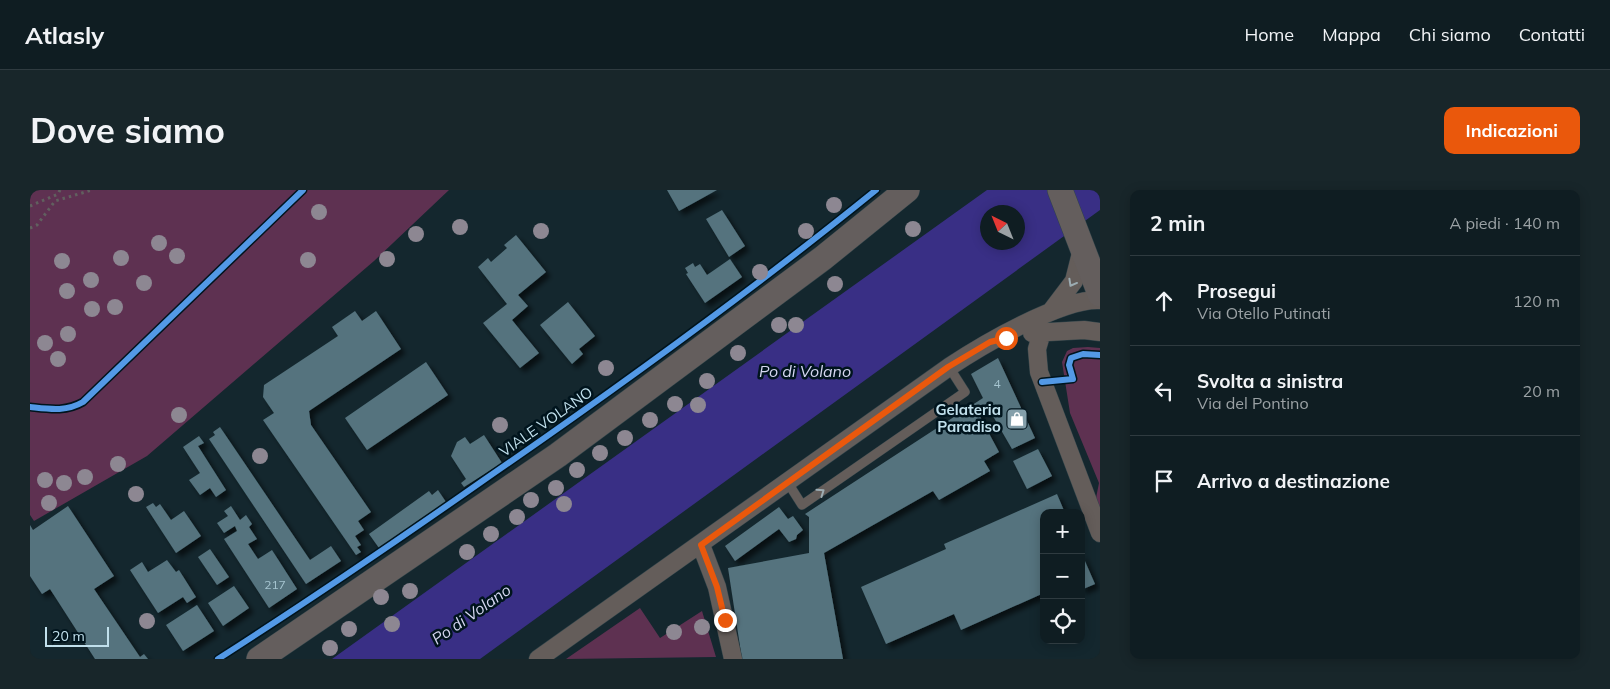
<!DOCTYPE html>
<html lang="it">
<head>
<meta charset="utf-8">
<style>
	:root { --surface:#0f1d22; --page:#18262a; --text:#f1f3f6; --muted:#9ba2a5; --line:#2f3b40; --accent:#ea580c }
	body { margin:0; font-family:Mulish,sans-serif; background:var(--page); color:var(--text) }
	.controls { position:absolute; right:15px; bottom:15px; display:grid; overflow:hidden; border-radius:10px; box-shadow:0 2px 12px #0003 }
	.controls button { width:45px; height:45px; display:grid; place-items:center; padding:0; border:0; border-bottom:1px solid var(--line); background:var(--surface); color:var(--text); font:25px sans-serif }
	.compass { position:absolute; left:950px; top:15px; width:45px; height:45px; border-radius:50%; background:var(--surface); box-shadow:0 2px 12px #0003; rotate:317deg }
	.scale { position:absolute; left:15px; bottom:12px; width:64px; box-sizing:border-box; padding-left:5px; border:2px solid #c1e0ec; border-top:0; font-size:14px; line-height:18px; white-space:nowrap; color:#c1e0ec; -webkit-text-stroke:4px #00141d; paint-order:stroke }
	.stop { position:absolute; width:15px; height:15px; margin:-11px; border:4px solid #ea580c; border-radius:50%; background:#fff }
	.stop.end { background:#ea580c; border-color:#fff; box-shadow:0 1px 5px #0008 }
	.list { margin:0; padding:0; list-style:none }
	h2 { display:flex; justify-content:space-between; align-items:center; height:65px; margin:0; padding:0 20px; font-size:21px }
	h2 small { font-size:16px; font-weight:400; color:var(--muted) }
	.list li { display:grid; grid-template-columns:32px 1fr auto; gap:15px; align-items:center; box-sizing:border-box; height:90px; padding:0 20px; border-top:1px solid var(--line) }
	.list b { display:block; font-size:19px; white-space:nowrap }
	.list p { margin:0; font-size:16px; white-space:nowrap; color:var(--muted) }
	.list em { font-size:16px; font-style:normal; color:var(--muted) }
	.icon { flex:none; width:28px; height:28px; fill:none; stroke:currentColor; stroke-width:2; stroke-linecap:round; stroke-linejoin:round }
	.map { position:relative; flex:none; width:1070px; height:469px; overflow:hidden; border-radius:10px }
	header { display:flex; align-items:center; gap:30px; box-sizing:border-box; height:70px; padding:0 25px; background:var(--surface); border-bottom:1px solid var(--line) }
	header strong { font-size:24px }
	nav { display:flex; gap:28px; margin-inline-start:auto; font-size:18px }
	.intro { display:flex; align-items:center; justify-content:space-between; box-sizing:border-box; height:120px; padding:0 30px }
	h1 { margin:0; font-size:35px }
	.button { padding:12px 22px; border-radius:10px; background:var(--accent); color:#fff; font-size:18px; font-weight:700 }
	main { display:flex; gap:30px; padding:0 30px }
	aside { flex:1; background:var(--surface); border-radius:10px; box-shadow:0 2px 12px #0003 }
	.map>svg:first-child { display:block }
	.green { fill:#5e3151 }
	.water { fill:#392f85; fill-rule:evenodd }
	.building { fill:#54737e; filter:url(#shadow) }
	.lines { fill:none; stroke-linecap:round; stroke-linejoin:round }
	.lane-casing { stroke:#31444a; stroke-width:10 }
	.street-casing { stroke:#31444a; stroke-width:19 }
	.secondary-casing { stroke:#31444a; stroke-width:26 }
	.path { stroke:#61605f; stroke-width:3; stroke-dasharray:2.5 4; stroke-linecap:butt }
	.lane { stroke:#645d5a; stroke-width:9 }
	.street { stroke:#645d5a; stroke-width:18 }
	.secondary { stroke:#645e5d; stroke-width:25 }
	.cycleway-casing { stroke:#00141d; stroke-width:9 }
	.cycleway { stroke:#5399e6; stroke-width:6 }
	.tree { fill:#8d8792 }
	.oneway { stroke:#9cacb2 }
	.route { stroke:#ea580c; stroke-width:6 }
	.labels { text-anchor:middle; stroke-width:5; stroke-linejoin:round; paint-order:stroke }
	.number-label { font-size:12px; fill:#a6c5d0 }
	.poi-label { font-size:15px; font-weight:bold; fill:#c1e0ec; stroke:#00141d; text-anchor:end }
	.street-label { font-size:15px; fill:#c1e0ec; stroke:#00141d }
	.water-label { font-size:16px; font-style:italic; fill:#d5d7f1; stroke:#00141d }
</style>
</head>
<body>
<header>
<strong>Atlasly</strong>
<nav><a>Home</a><a>Mappa</a><a>Chi siamo</a><a>Contatti</a></nav>
</header>
<div class="intro"><h1>Dove siamo</h1><a class="button">Indicazioni</a></div>
<main>
<div class="map">
<svg width="1070" height="469" viewBox="0 0 1070 469">
	<defs>
		<filter id="shadow"><feDropShadow dx="4.5" dy="4.5" stdDeviation="2.5" flood-color="#0009"/></filter>
	</defs>
	<rect width="100%" height="100%" fill="#14272e"/>
	<path class="green" d="M0,0h419l-75,71 -227,195 -113,65 -4,-6z
		M1058,157l12,1v161l-4,-11 3,-15 -29,-70 -8,-51 5,-11 6,-3z
		M610,418l20,30 42,-27 14,46 -150,2z"/>
	<path class="water" d="M957,0h113v20l-620,449h-148zM958,22h30v30h-30z"/>
	<path class="building" d="M637,0h50l-38,21z
		M692,20l23,36 -16,11 -23,-38z
		M486,45l30,37 -28,23 10,11 -16,14 27,33 -19,15 -37,-45 24,-19 -29,-37 10,-9 3,4 16,-14 -3,-3z
		M700,69l12,18 -37,26 -19,-29 2,-1 -3,-5 8,-5 2,4 5,-3 7,11z
		M538,112l27,34 -16,13 4,5 -11,10 -32,-39z
		M325,121l7,10 14,-10 25,38 -92,62 2,14 60,87 -13,9 6,9 -9,6 6,9 -4,2 4,5 -5,3 -93,-135 11,-7 -11,-16 1,-12 74,-49 -6,-9z
		M968,168l37,80 -23,11 -26,-45 -9,7 22,41 -15,9 6,10 -51,29 -6,-9 -109,62 19,106h-101l-14,-91 81,-15v-36l-4,-3 178,-116 -12,-24z
		M396,172l22,33 -81,55 -22,-32z
		M190,237l90,133 21,-14 10,15 -35,23 -97,-145 6,-4 -2,-3z
		M454,245l18,28 -38,24 -3,-4 5,-4 -15,-23 6,-14 8,-5 5,7z
		M169,246l5,7 -6,3 28,44 -10,7 -6,-9 -10,7 -11,-15 11,-7 -17,-26z
		M1008,259l14,27 -25,13 -14,-28z
		M408,300l8,12 -67,46 -10,-14 60,-43 3,4z
		M1027,304l8,19h-21v80l-83,37 -7,-16 -68,30 -25,-57 85,-38 -2,-5z
		M123,313l3,4 4,-3 11,16 13,-9 17,25 -25,17 -30,-46z
		M38,316l46,70 -20,13 46,68 4,-3 4,5h-53l-45,-70 -8,5 -12,-18v-51l3,5z
		M201,316l9,14 6,-5 6,9 -3,3 8,12 -9,5 10,15 14,-9 25,39 -28,19 -45,-69 13,-8 -2,-5 -11,7 -7,-10 11,-7 -4,-5z
		M749,317l9,12 5,-3 10,14 -6,5 -1,4 -7,3 -10,-13 -44,32 -10,-15z
		M180,359l19,28 -12,8 -19,-28z
		M1051,362l14,32 -14,6z
		M137,370l9,12 3,-2 17,27 -9,6 -4,-6 -25,16 -28,-43 12,-8 6,10z
		M204,396l15,22 -26,18 -15,-23z
		M167,415l17,26 -31,20 -17,-26z"/>
	<g class="lines">
		<g class="lane-casing">
			<path id="lane" d="M758,293l14,22 163,-113 -16,-25"/>
		</g>
		<g class="street-casing">
			<path id="street" d="M1022,120l22,-29 8,-32
				M1012,142l-5,17 2,23 61,161
				M1002,143l52,-3 16,2
				M671,355l16,42 16,72
				M508,469l411,-292c33,-22 113,-69 151,-67"/>
		</g>
		<g class="secondary-casing">
			<path id="secondary" d="M1030,0l40,104
				M229,469l299,-204 265,-197 84,-68"/>
		</g>
		<path class="path" d="M0,16l28,-12 2,-4
			M0,38l7,-3 18,-24 37,-11"/>
		<use href="#lane" class="lane"/>
		<use href="#street" class="street"/>
		<use href="#secondary" class="secondary"/>
		<g class="cycleway-casing">
			<path id="cycleway" d="M1012,192l31,-3 -4,-14 2,-7 12,-4 17,1
				M0,217c19,2 36,5 53,-5l220,-212
				M188,469c89,-57 176,-116 263,-177 135,-93 268,-189 395,-292"/>
		</g>
		<use href="#cycleway" class="cycleway"/>
	</g>
	<g class="tree">
		<circle cx="804" cy="15" r="8"/>
		<circle cx="289" cy="22" r="8"/>
		<circle cx="430" cy="37" r="8"/>
		<circle cx="883" cy="39" r="8"/>
		<circle cx="511" cy="41" r="8"/>
		<circle cx="776" cy="41" r="8"/>
		<circle cx="386" cy="44" r="8"/>
		<circle cx="129" cy="53" r="8"/>
		<circle cx="147" cy="66" r="8"/>
		<circle cx="91" cy="68" r="8"/>
		<circle cx="357" cy="69" r="8"/>
		<circle cx="278" cy="70" r="8"/>
		<circle cx="32" cy="71" r="8"/>
		<circle cx="730" cy="82" r="8"/>
		<circle cx="61" cy="90" r="8"/>
		<circle cx="114" cy="93" r="8"/>
		<circle cx="805" cy="94" r="8"/>
		<circle cx="37" cy="101" r="8"/>
		<circle cx="85" cy="117" r="8"/>
		<circle cx="62" cy="119" r="8"/>
		<circle cx="749" cy="135" r="8"/>
		<circle cx="766" cy="135" r="8"/>
		<circle cx="38" cy="144" r="8"/>
		<circle cx="15" cy="153" r="8"/>
		<circle cx="708" cy="163" r="8"/>
		<circle cx="28" cy="169" r="8"/>
		<circle cx="576" cy="178" r="8"/>
		<circle cx="677" cy="191" r="8"/>
		<circle cx="645" cy="214" r="8"/>
		<circle cx="668" cy="215" r="8"/>
		<circle cx="149" cy="225" r="8"/>
		<circle cx="620" cy="230" r="8"/>
		<circle cx="470" cy="235" r="8"/>
		<circle cx="595" cy="248" r="8"/>
		<circle cx="570" cy="263" r="8"/>
		<circle cx="230" cy="266" r="8"/>
		<circle cx="88" cy="274" r="8"/>
		<circle cx="547" cy="280" r="8"/>
		<circle cx="55" cy="287" r="8"/>
		<circle cx="15" cy="290" r="8"/>
		<circle cx="34" cy="293" r="8"/>
		<circle cx="526" cy="298" r="8"/>
		<circle cx="106" cy="304" r="8"/>
		<circle cx="501" cy="310" r="8"/>
		<circle cx="19" cy="313" r="8"/>
		<circle cx="534" cy="314" r="8"/>
		<circle cx="487" cy="327" r="8"/>
		<circle cx="461" cy="344" r="8"/>
		<circle cx="437" cy="362" r="8"/>
		<circle cx="380" cy="401" r="8"/>
		<circle cx="351" cy="407" r="8"/>
		<circle cx="117" cy="431" r="8"/>
		<circle cx="362" cy="434" r="8"/>
		<circle cx="672" cy="437" r="8"/>
		<circle cx="319" cy="439" r="8"/>
		<circle cx="644" cy="442" r="8"/>
		<circle cx="300" cy="458" r="8"/>
	</g>
	<defs><path id="oneway-chevron" d="M-2-3.5L2.5 0L-2 3.5" fill="none" stroke-width="1.6" stroke-linecap="round" stroke-linejoin="round" transform="scale(1.25)"/></defs>
	<g class="oneway">
		<use href="#oneway-chevron" transform="translate(1042 93) rotate(119)"/>
		<use href="#oneway-chevron" transform="translate(791 302) rotate(-35)"/>
	</g>
	<g class="lines">
		<path class="route" d="M695,430l-8,-33 -16,-42 247,-178 42,-25 16,-4"/>
	</g>
	<defs>
		<g id="shop-square" transform="scale(1.125)"><rect x="-9" y="-9" width="18" height="18" rx="4" fill="#849faa" stroke="#00141d"/><path d="M-5-2.5h2.3a2.7 3.5 0 0 1 5.4 0H5L5.5 6h-11ZM-1.5-2.5h3a1.5 2.3 0 0 0-3 0Z" fill="#fff"/></g>
	</defs>
	<g fill-rule="evenodd">
		<use href="#shop-square" x="987" y="229"/>
	</g>
	<g class="labels">
		<g class="number-label">
			<text x="967" y="198">4</text>
			<text x="245" y="399">217</text>
		</g>
		<g class="poi-label">
			<text x="971" y="225">Gelateria<tspan x="971" dy="17">Paradiso</tspan></text>
		</g>
		<g class="street-label">
			<text transform="translate(516 232) rotate(-35)" y="5">VIALE VOLANO</text>
		</g>
		<g class="water-label">
			<text x="775" y="187">Po di Volano</text>
			<text transform="translate(441 424) rotate(-35)" y="6">Po di Volano</text>
		</g>
	</g>
</svg>
<div class="controls">
<button>+</button>
<button>−</button>
<button><svg class="icon" aria-label="locate" viewBox="0 0 24 24"><circle cx="12" cy="12" r="6"/><path d="M12 2v4M12 18v4M2 12h4M18 12h4"/></svg></button>
</div>
<svg class="compass" viewBox="-18 -18 36 36"><path d="M0-13l5 13h-10z" fill="#e53935"/><path d="M0 13l5-13h-10z" fill="#9ba2a5"/></svg>
<div class="scale">20 m</div>
<div class="stop" style="left:976px;top:148px"></div>
<div class="stop end" style="left:695px;top:430px"></div>
</div>
<aside>
<h2>2 min<small>A piedi · 140 m</small></h2>
<ul class="list">
<li><svg class="icon" aria-label="ahead" viewBox="0 0 24 24"><path d="M12 20V5M6 11l6-6 6 6"/></svg><div><b>Prosegui</b><p>Via Otello Putinati</p></div><em>120 m</em></li>
<li><svg class="icon" aria-label="left" viewBox="0 0 24 24"><path d="M17 20v-9H6M10 6l-5 5 5 5"/></svg><div><b>Svolta a sinistra</b><p>Via del Pontino</p></div><em>20 m</em></li>
<li><svg class="icon" aria-label="arrive" viewBox="0 0 24 24"><path d="M6 21V4h12l-3 4 3 4H6"/></svg><div><b>Arrivo a destinazione</b></div></li>
</ul>
</aside>
</main>
</body>
</html>
